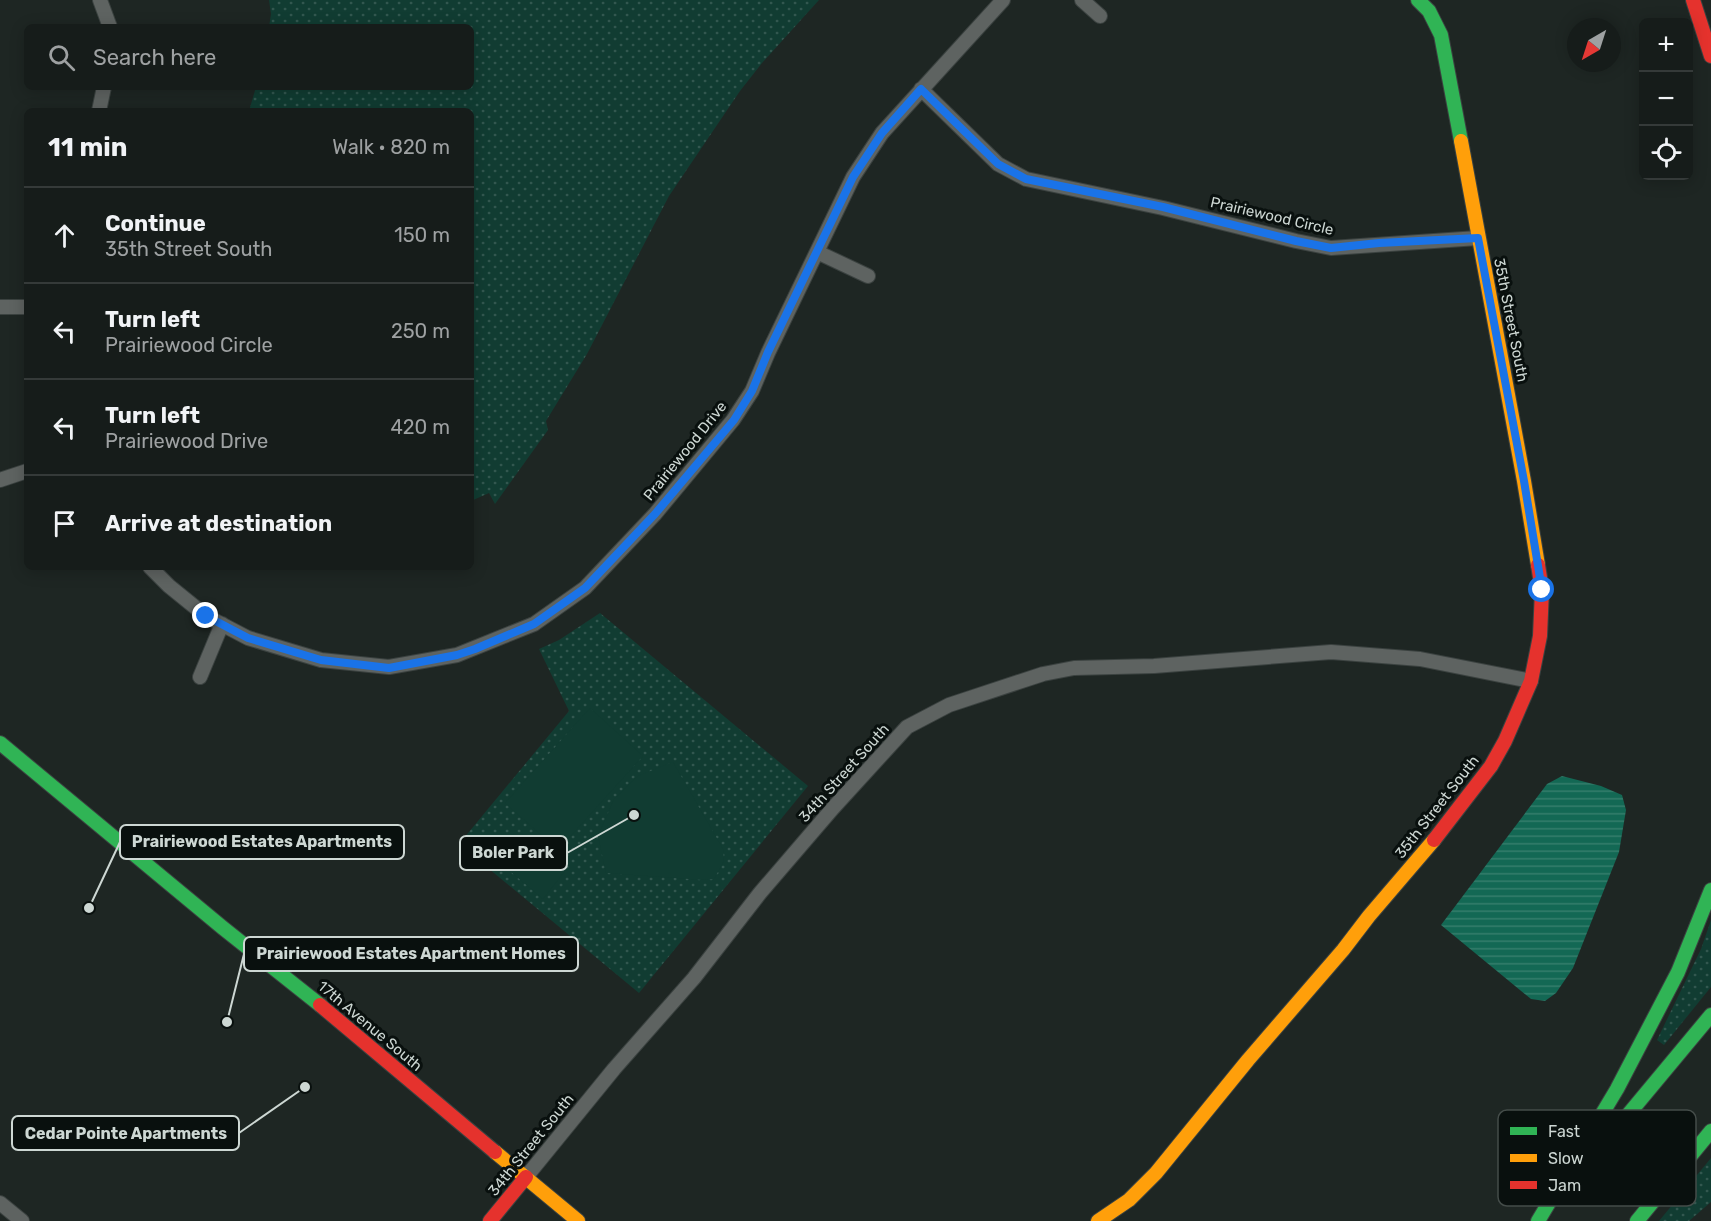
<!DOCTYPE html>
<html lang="en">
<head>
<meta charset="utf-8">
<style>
	:root { --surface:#161c1a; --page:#232927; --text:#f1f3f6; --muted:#9ea1a2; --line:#353a39 }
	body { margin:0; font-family:Rubik,sans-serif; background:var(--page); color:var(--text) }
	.controls { position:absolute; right:18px; top:18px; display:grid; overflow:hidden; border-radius:9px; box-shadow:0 3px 15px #0003 }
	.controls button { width:54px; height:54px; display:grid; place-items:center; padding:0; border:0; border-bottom:2px solid var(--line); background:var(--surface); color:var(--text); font:30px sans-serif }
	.compass { position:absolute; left:1567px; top:18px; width:54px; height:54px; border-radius:50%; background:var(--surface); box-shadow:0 3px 15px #0003; rotate:219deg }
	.stop { position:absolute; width:18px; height:18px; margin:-14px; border:4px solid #1a73e8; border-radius:50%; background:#fff }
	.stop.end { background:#1a73e8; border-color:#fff; box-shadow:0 2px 6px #0008 }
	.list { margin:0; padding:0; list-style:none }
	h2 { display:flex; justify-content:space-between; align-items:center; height:78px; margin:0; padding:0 24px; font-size:26px }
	h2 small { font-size:20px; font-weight:400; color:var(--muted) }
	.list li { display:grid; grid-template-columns:39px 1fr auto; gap:18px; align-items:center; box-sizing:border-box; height:96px; padding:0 24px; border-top:2px solid var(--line) }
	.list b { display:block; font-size:22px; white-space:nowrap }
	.list p { margin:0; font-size:20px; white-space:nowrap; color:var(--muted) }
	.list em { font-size:20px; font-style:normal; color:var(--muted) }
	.icon { flex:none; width:33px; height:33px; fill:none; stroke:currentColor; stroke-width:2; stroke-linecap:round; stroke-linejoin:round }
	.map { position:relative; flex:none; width:1711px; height:1221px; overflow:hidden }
	.search { position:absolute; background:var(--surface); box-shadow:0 3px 15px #0003; left:24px; top:24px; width:450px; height:66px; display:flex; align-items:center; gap:15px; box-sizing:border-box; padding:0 21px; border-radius:9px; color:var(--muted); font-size:22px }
	.panel { position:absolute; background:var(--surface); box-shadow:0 3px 15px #0003; left:24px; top:108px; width:450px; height:462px; border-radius:9px }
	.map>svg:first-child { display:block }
	.grass { fill:url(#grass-dots) }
	.garden { fill:#113c32 }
	.water { fill:url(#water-rules) }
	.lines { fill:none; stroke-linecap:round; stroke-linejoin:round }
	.street-casing { stroke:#3b4240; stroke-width:16 }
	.fast-casing { stroke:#3b4240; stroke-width:16 }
	.slow-casing { stroke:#3b4240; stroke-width:16 }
	.jam-casing { stroke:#3b4240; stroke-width:16 }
	.street { stroke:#5e6361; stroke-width:14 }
	.fast { stroke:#30b455; stroke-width:14 }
	.slow { stroke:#ff9f0a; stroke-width:14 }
	.jam { stroke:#e5322d; stroke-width:14 }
	.route { stroke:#1a73e8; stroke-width:8 }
	.labels { text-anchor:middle; stroke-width:6; stroke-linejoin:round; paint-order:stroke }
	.street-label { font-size:15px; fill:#cdd7d3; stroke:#09100e }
	.key { fill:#09100e; stroke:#444c49; stroke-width:1.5 }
	.key-label { font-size:16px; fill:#cdd7d3 }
	.leader { fill:none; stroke:#cdd7d3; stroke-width:2 }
	.callout-dot { fill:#cdd7d3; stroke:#09100e; stroke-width:2 }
	.callout { fill:#09100e; stroke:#cdd7d3; stroke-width:2 }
	.callout-label { font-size:16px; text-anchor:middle; font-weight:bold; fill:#cdd7d3 }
</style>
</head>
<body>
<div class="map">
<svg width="1711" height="1221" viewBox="0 0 1711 1221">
	<defs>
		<pattern id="grass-dots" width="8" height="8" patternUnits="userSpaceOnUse" patternTransform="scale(1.5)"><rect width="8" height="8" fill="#113c32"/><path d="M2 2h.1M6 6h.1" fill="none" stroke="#32574f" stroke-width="1.8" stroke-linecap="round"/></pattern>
		<pattern id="water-rules" width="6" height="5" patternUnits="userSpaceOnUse" patternTransform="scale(1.5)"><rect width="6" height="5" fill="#136854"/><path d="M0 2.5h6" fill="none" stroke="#347d6c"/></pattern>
	</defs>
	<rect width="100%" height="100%" fill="#1e2623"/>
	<path class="grass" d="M269,0h550l-57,63 -22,28 -71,105 -82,158 -41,67 2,9 -53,74 -6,-11 -18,8v-390h-222l7,-24h215v-60h-202l2,-13z
		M600,613l208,173 -169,207 -180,-149 110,-133 -30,-62 20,-9z
		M1711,920v67l-47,58 -7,-5 44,-91z
		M1711,1158v44l-22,19h-30z"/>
	<path class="garden" d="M590,708l53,48 -85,94 -53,-47z
		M673,762l50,87 1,12 -10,18 -11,1 -97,-7 -8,-37 16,-37 24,-23z
		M521,833l44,38 -22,28 -45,-38z"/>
	<path class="water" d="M1562,776l39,10 21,9 4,15 -7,42 -46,116 -17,25 -11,8 -14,-2 -90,-74 106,-141z"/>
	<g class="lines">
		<g class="street-casing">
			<path id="street" d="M100,0l10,27
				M1082,0l18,16
				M921,89l77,75 28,15 137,29 133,33 35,7 147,-10
				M99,111l5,-24
				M817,252l51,24
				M0,307h27
				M0,480l27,-9
				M150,567l19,19 37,30 42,22 73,22 68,7 68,-12 77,-31 51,-36 70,-74 78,-94 19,-29 16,-38 85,-176 29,-44 121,-133
				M200,677l22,-53
				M526,1177l88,-108 80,-91 66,-85 73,-85 74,-81 42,-22 94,-31 31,-6 80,-2 177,-14 89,7 111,22
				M0,1203l22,18"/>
		</g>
		<g class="fast-casing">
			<path id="fast" d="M1418,0l11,11 12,24 20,106
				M0,743l223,185 97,77
				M1582,1170l129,-155
				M1538,1221l79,-132 61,-117 33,-82
				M1637,1221l74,-90"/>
		</g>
		<g class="slow-casing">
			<path id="slow" d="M1461,141l63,340 14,84
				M495,1152l83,69
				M1098,1221l31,-21 27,-27 92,-113 95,-110 26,-34 65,-76"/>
		</g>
		<g class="jam-casing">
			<path id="jam" d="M1693,0l18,56
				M1434,840l57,-74 14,-25 26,-60 9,-45 2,-46 -4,-25
				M320,1005l175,147
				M490,1221l36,-44"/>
		</g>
		<use href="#street" class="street"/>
		<use href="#fast" class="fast"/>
		<use href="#slow" class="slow"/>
		<use href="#jam" class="jam"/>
	</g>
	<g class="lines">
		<path class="route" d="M206,616l42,22 73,22 68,8 68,-13 18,-6 59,-25 51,-36 70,-74 79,-94 18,-29 16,-39 85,-175 29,-44 39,-44 77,75 28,15 137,28 133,34 35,7 48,-5 99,-5 46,243 18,109"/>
	</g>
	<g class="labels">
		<g class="street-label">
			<text transform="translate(1272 216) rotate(13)" y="5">Prairiewood Circle</text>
			<text transform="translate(1511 320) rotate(79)" y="5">35th Street South</text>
			<text transform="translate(685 451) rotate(-51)" y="5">Prairiewood Drive</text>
			<text transform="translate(844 773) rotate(-48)" y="5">34th Street South</text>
			<text transform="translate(1437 807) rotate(-52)" y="5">35th Street South</text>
			<text transform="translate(370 1026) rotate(40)" y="5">17th Avenue South</text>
			<text transform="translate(531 1145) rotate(-51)" y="5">34th Street South</text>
		</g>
	</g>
	<rect x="1498" y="1110" width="198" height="96" rx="9" class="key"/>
	<rect x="1510" y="1127" width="27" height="8" fill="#30b455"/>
	<rect x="1510" y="1154" width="27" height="8" fill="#ff9f0a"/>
	<rect x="1510" y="1181" width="27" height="8" fill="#e5322d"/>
	<g class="key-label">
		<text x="1548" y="1137">Fast</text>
		<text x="1548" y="1164">Slow</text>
		<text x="1548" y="1191">Jam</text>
	</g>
	<path class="leader" d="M89 908L120 842M634 815L567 853M227 1022L244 954M305 1087L239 1133"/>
	<g class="callout-dot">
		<circle cx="89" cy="908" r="6"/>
		<circle cx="634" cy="815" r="6"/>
		<circle cx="227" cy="1022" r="6"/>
		<circle cx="305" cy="1087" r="6"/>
	</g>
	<g class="callout">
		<rect x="120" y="825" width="284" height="34" rx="6"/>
		<rect x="460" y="836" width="107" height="34" rx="6"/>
		<rect x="244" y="937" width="334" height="34" rx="6"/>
		<rect x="12" y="1116" width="227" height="34" rx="6"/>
	</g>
	<g class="callout-label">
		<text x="262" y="847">Prairiewood Estates Apartments</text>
		<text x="513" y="858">Boler Park</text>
		<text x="411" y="959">Prairiewood Estates Apartment Homes</text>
		<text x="126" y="1139">Cedar Pointe Apartments</text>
	</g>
</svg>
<div class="controls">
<button>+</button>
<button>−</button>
<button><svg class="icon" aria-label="locate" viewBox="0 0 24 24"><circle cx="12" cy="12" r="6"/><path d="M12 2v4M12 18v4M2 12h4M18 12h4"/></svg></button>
</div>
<svg class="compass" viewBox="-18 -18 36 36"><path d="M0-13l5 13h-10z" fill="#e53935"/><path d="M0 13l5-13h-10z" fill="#9ea1a2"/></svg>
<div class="stop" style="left:1542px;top:590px"></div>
<div class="stop end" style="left:206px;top:616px"></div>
<div class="search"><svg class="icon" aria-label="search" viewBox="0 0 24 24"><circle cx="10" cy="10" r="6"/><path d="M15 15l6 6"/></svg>Search here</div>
<section class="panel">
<h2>11 min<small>Walk · 820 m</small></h2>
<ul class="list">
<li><svg class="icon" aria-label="ahead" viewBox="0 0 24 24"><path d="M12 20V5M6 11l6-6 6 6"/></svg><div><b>Continue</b><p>35th Street South</p></div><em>150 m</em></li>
<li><svg class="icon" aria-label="left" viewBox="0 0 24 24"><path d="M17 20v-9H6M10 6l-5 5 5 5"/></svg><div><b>Turn left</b><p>Prairiewood Circle</p></div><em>250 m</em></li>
<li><svg class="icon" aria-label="left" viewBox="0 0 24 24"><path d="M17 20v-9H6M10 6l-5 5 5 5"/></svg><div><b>Turn left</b><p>Prairiewood Drive</p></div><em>420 m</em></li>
<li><svg class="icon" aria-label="arrive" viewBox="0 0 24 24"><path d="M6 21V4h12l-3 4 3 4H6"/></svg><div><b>Arrive at destination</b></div></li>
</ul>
</section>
</div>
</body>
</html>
